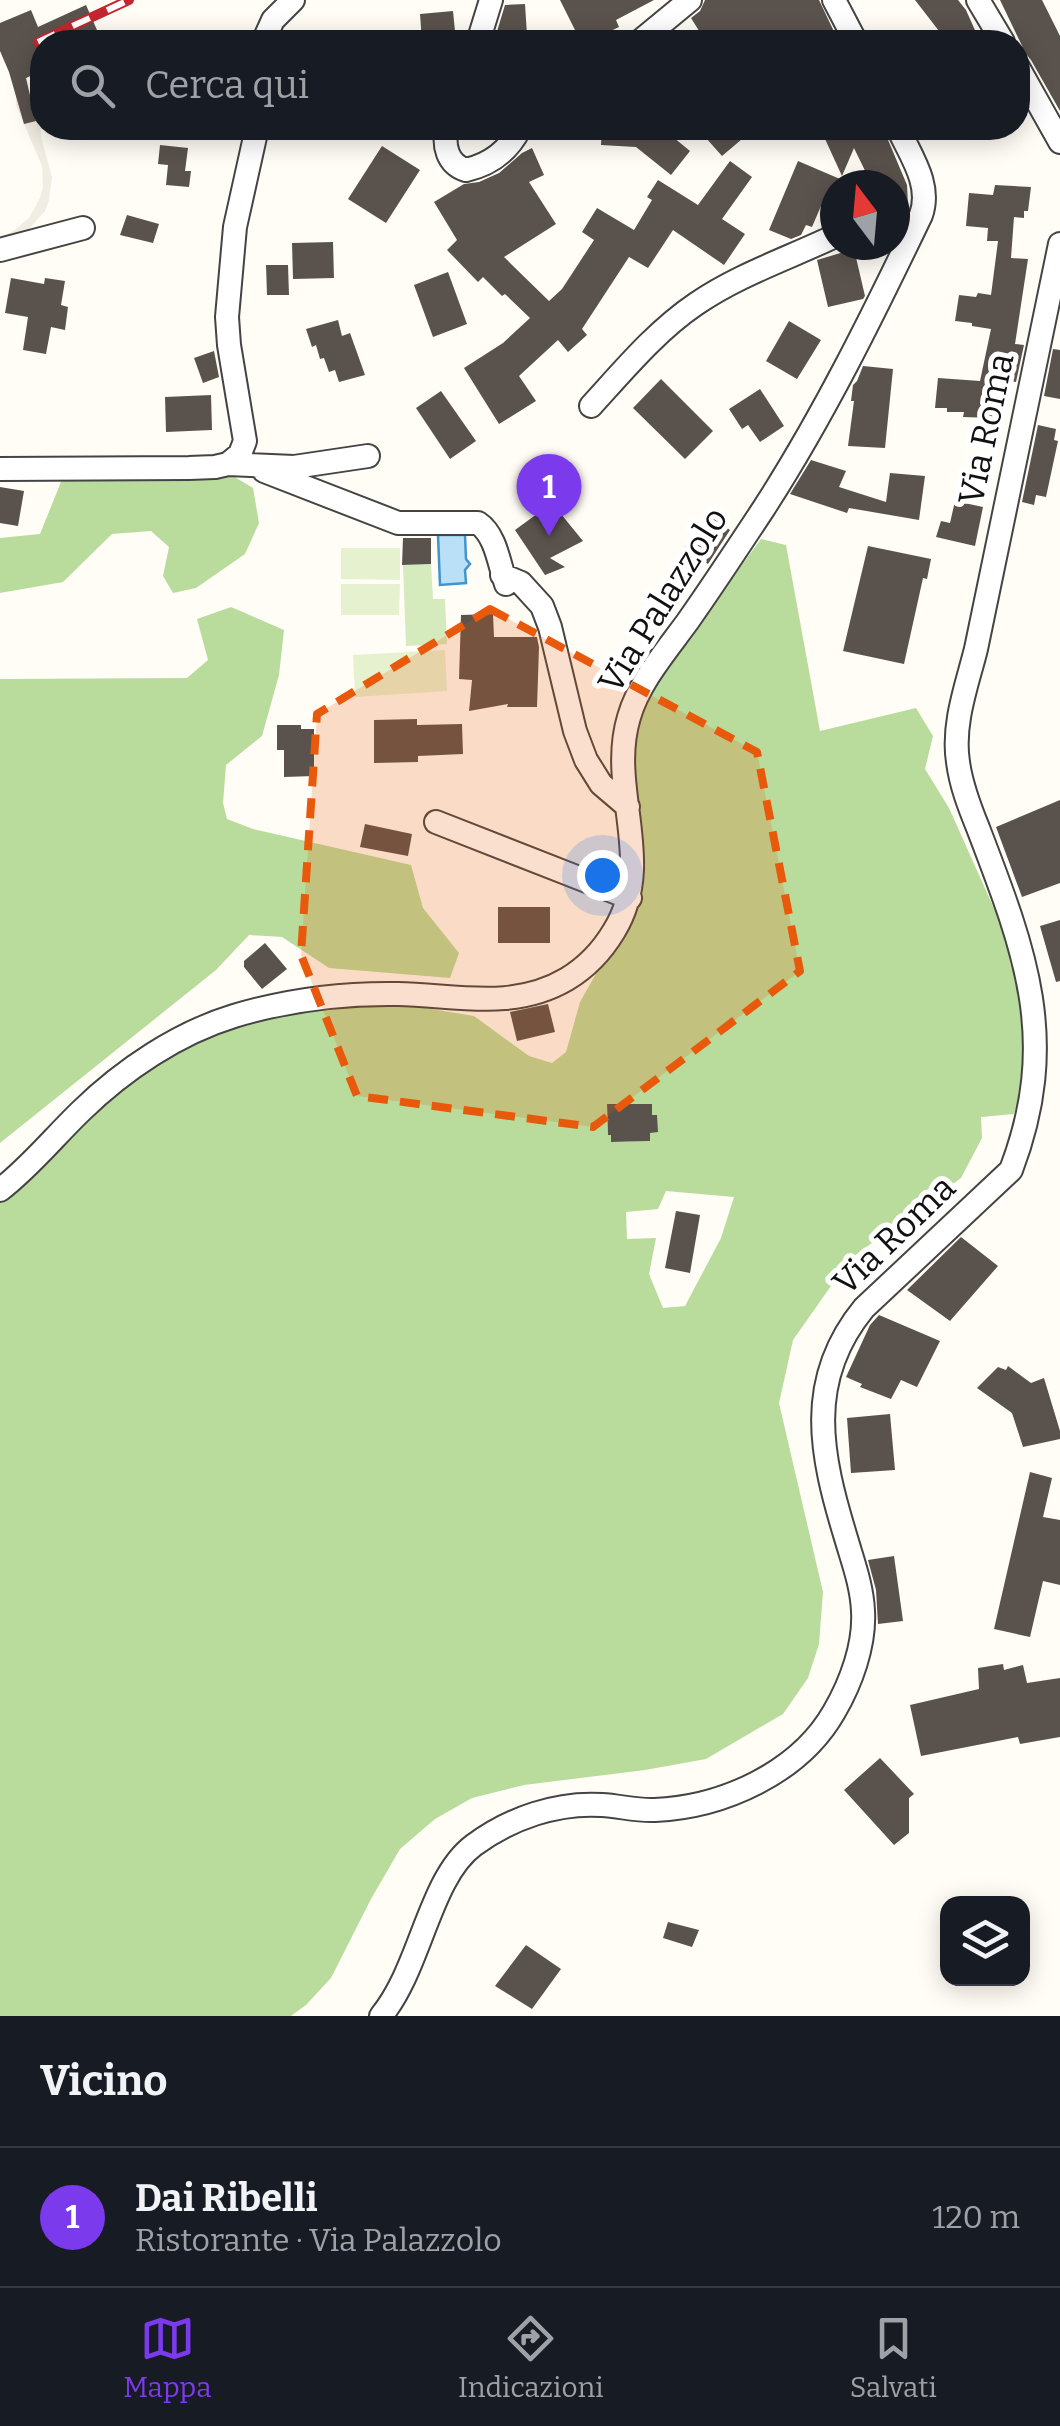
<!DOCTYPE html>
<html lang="it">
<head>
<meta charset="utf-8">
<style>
	:root { --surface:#171b24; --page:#20242c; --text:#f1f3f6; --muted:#9ea1a6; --line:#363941; --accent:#7c3aed }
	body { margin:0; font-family:Bitter,serif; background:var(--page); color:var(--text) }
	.controls { position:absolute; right:30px; bottom:30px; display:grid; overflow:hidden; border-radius:20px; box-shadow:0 5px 25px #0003 }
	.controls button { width:90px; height:90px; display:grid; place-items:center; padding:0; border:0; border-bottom:2px solid var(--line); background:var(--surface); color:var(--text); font:50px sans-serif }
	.compass { position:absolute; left:820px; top:170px; width:90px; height:90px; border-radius:50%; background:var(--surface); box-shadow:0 5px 25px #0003; rotate:344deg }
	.you { position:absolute; left:602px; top:875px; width:35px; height:35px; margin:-25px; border:8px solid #fff; border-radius:50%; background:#1a73e8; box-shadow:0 0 0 15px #1a73e833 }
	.badge { display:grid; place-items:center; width:65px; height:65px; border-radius:50%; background:var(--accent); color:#fff; font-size:32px; font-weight:700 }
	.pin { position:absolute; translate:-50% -82px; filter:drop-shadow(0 2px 5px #0008) }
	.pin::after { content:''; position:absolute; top:52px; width:35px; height:30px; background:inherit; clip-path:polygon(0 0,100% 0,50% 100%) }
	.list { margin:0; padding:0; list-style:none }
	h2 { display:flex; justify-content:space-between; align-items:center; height:130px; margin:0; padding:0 40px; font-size:42px }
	h2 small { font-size:32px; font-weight:400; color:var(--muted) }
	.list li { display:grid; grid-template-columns:65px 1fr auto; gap:30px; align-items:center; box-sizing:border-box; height:140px; padding:0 40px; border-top:2px solid var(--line) }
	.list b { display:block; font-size:38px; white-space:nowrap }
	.list p { margin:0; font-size:32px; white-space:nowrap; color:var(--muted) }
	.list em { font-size:32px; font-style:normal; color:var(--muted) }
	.icon { flex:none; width:55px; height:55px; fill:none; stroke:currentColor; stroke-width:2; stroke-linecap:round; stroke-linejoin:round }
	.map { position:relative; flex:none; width:1060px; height:2016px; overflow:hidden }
	.search { position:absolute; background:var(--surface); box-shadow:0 5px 25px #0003; left:30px; right:30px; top:30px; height:110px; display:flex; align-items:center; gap:25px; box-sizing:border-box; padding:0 35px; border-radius:40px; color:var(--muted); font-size:38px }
	.sheet { height:270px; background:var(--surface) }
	nav { display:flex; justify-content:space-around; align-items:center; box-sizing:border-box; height:140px; border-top:2px solid var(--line); background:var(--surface); font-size:28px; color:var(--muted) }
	nav a { display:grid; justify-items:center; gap:5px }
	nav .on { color:var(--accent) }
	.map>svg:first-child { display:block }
	.green { fill:#d5ebbd }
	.forest { fill:#b9dc9c; fill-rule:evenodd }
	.pitch { fill:#e6f2cf }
	.plaza { fill:#f1ede2 }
	.water { fill:#b9e0f7; stroke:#3f96cf; stroke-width:2.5 }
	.building { fill:#5a524d }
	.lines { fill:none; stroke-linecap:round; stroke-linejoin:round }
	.minor-casing { stroke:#444; stroke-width:26 }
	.minor { stroke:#fff; stroke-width:22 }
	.rail-casing { stroke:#c4262e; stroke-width:10 }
	.rail { stroke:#fff; stroke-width:6; stroke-dasharray:19; stroke-linecap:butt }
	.marked { fill:#e8590c; fill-opacity:0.2; stroke:#e8590c; stroke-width:8; stroke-dasharray:20 12; stroke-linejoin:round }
	.labels { text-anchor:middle; stroke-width:10; stroke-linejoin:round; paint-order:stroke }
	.street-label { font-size:35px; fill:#111; stroke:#fff }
</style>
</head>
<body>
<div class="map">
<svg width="1060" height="2016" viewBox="0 0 1060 2016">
	<rect width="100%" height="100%" fill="#fffdf5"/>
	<path class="green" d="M431,564l2,35h12l2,45 -41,2 -3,-81z"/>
	<path class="forest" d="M223,470l30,18 6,35 -14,31 -49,34 -23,5 -10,-17 6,-29 -18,-16 -39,3 -49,48 -63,11v-55l40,-4 23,-57z
		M761,539l25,6 34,186 96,-23 17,28 -8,33 24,39 78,174 -3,100 -10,32 -33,3 1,21 -21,40 -111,81 -57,81 -14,63 44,189 -4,52 -11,34 -25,36 -77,45 -61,11 -121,15 -52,13 -37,21 -35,30 -29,50 -40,79 -25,27 -15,11h-291v-818l12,-7 125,-117 58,-35 57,-21 92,-16 69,4 61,10 55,40 23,7 14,-11 14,-50 61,-108 -7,-164 18,-44zM607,1104h45v11l5,1 -7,17v8l-38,1 -1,-7 -3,-1zM666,1191l68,6 -13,41 -36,68 -22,2 -14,-34 7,-36 -29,1 -1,-27 32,-3z
		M231,607l53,23 -5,45 -17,61 -36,29 -3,38 4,16 26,10 158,36 12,43 36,45 -9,25 -121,-10 -47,-31 -33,-2 -33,35 -216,173v-464l187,-1 21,-18 -11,-41z"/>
	<path class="pitch" d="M341,548h59v32l-59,-1z
		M341,584h59l-1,31h-58z
		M445,650l2,41 -92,6 -2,-42z"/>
	<path class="plaza" d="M42,91l-1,46 11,40 -3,23 -4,11 -18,20 -24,11 -2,-6 11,-4 17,-14 11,-20 3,-11 -1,-21 -26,-61v-8z"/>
	<path class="water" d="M438,535h27l1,24 4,5 -5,6 1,13 -26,2z"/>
	<path class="building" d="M560,0h94l-38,20 3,7 -31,15h-7z
		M705,0h114l20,42h-133l-15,-24 9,-7z
		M915,0h43l8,10 12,27 -13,5h-21l-5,-11z
		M1000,0h42l18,36v75l-29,-51 -5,-6z
		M525,4l2,31 -32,3 10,-33z
		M86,5l11,25 -28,12h-27v29l-16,7 10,43 -12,3 -15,-52 -9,-21v-28l31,-13 7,17z
		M453,11l2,20 -10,1 1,10h-24l-2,-28z
		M602,128h60l28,23 -19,24 -35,-28 -35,-2z
		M717,128h38l-33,28 -16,-18z
		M820,128h63l24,57 1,21 -13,6v-27h-23l-18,-37 -12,28z
		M160,145l28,3 -3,23h6l-2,16 -23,-2 2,-20 -10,-1z
		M382,146l38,24 -34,53 -38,-24z
		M532,148l12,27 -15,7 27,42 -52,33 45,44 13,-12 32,-49 -12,-8 15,-24 37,22 18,-30 -5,-3 11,-17 40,25 32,-44 22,16 -30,42 23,15 -21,31 -51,-35 -25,38 -19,-11 -47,72 5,6 -19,17 -10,-12 -39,36 17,25 -37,23 -35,-56 39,-25 27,-25 -25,-24 -3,2 -19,-19 -5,5 -31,-32 10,-10 -23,-38 30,-18 15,-2 20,-9 23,-20z
		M798,161l42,18 -2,6h-3v7l-7,17 -7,-3 -9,21 -6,-2 -5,10 -10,4 -22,-9z
		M995,185l36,2 -3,24h-4v7l-10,-1 -3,41 17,1 -13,85 9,1 -8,37 -19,-3 -5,39 -29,-1 1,-5h-17v-4h-12l3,-30 42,3 11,-52 -19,-3v-3l-17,-2 4,-26 17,2 2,-4 13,2 7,-54h-11l1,-13 -22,-2 3,-33 24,2z
		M127,215l32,9 -6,19 -33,-8z
		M333,242l1,36 -41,1 -1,-36z
		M854,249l11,47 -2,3 -35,8 -11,-47z
		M266,265h22l1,30h-22z
		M448,272l19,52 -34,13 -19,-52z
		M11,278l33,6 1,-6 20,3 -4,24 7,2 -3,23 -14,-3 -5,27 -23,-4 5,-33 -23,-4z
		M338,320l4,16 8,-3 15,42 -26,7 -4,-12 -6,2 -5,-14 -4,1 -4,-14 -4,2 -6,-18z
		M789,321l32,19 -24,39 -31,-18z
		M1053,349l7,1v49l-16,-3z
		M214,351l5,26 -16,6 -9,-25z
		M863,366l30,3 -8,79 -37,-2 6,-45h-3l2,-16 4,-4z
		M661,379l52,52 -28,28 -52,-51z
		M760,389l24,37 -24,16 -12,-17 -6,4 -13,-20z
		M441,391l35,50 -26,18 -34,-51z
		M211,395l1,35 -46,2 -1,-35z
		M1038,425l18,4 -2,11 4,1 -12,56 -10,-2 -2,10 -12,-3z
		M811,460l35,11 -7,16 47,15 4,-29 35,3 -6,44 -70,-12 -2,5 -57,-19z
		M0,487l24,4 -6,35 -18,-3z
		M955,501l28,6 -8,39 -39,-9 5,-16 9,2z
		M552,503l31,38 -33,17 15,9 -20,8 -30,-45z
		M707,514l23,16 -22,34 -24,-16z
		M403,538h28v26l-29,1z
		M868,546l63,13 -4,20 -4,-1 -19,86 -61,-13z
		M493,614l1,23h43l2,10 -2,60h-30l1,-3 -39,7 3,-31 -13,-1 2,-64z
		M417,719v6l45,-1 1,30 -45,2v6l-44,1v-43z
		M277,725h24v4h13v47l-30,1v-27h-7z
		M1060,800v83l-38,14 -26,-70z
		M365,824l47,10 -4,22 -48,-9z
		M498,907h52v36h-52z
		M1060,920v61l-4,1 -16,-56z
		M265,943l22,26 -25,20 -18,-22v-6z
		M548,1004l7,28 -38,9 -7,-29z
		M607,1104h45v11h5l1,17 -8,1v8l-39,1v-7h-3z
		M676,1211l24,4 -10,58 -25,-5z
		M961,1237l37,29 -48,55 -43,-31z
		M879,1315l61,26 -23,46 -16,-7 -10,19 -31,-12 2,-3 -16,-7 24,-52z
		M1008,1366l23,17 13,-5 16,53v8l-37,8 -11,-34 -35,-25 21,-21 8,3z
		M890,1414l5,56 -44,3 -4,-55z
		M1030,1472l22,6 -9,39 17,3v65l-17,-4 -13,56 -36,-8z
		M894,1556l9,65 -25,3 -2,-34 -8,-30z
		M1003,1664l1,6 19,-5 4,18 33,-5v59l-40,7 -2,-7 -97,19 -11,-51 69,-16 -1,-21z
		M880,1758l34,36 -5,4v35l-15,12 -50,-55z
		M668,1922l31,8 -7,17 -29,-9z
		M526,1945l35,24 -29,40 -37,-23z"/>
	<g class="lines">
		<g class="minor-casing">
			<path id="minor" d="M834,0l22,42
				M978,0l25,42
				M263,42l10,-22 20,-20
				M478,42l13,-42
				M639,42l51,-42
				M1018,67l42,75
				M447,128c-4,17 0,36 19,42 26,-6 43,-20 54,-42
				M0,250l83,-22
				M591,406c32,-35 65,-75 105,-102 42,-29 93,-46 139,-68
				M228,464l12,-10 5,-13 -16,-96 -2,-28 8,-90 22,-99
				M0,469l189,-1 26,-1 13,-3 66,3 74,-11
				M264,471l134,52h80c18,12 21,41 28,61
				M502,575l19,8 21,23 8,21 25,104 11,29 15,24 27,23
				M436,822l194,76
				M0,1190c30,-23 54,-53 81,-79 42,-41 97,-78 153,-95 53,-16 108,-23 164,-22 58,1 115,17 169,-15 20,-12 35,-28 47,-48 43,-70 -7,-142 15,-214 10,-35 38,-67 59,-96 26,-37 51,-75 76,-113 60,-93 109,-193 157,-293 11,-31 -11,-60 -23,-87
				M381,2016c40,-48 48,-138 93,-171 37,-27 83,-43 128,-40 18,1 35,6 53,5 68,-3 144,-37 179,-98 17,-29 31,-67 29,-101 -1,-25 -10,-49 -17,-73 -25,-82 -42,-157 18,-230l147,-138c49,-129 15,-217 -33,-342 -9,-22 -17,-43 -20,-66 -6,-38 9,-77 18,-113l84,-405"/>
		</g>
		<use href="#minor" class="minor"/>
		<g class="rail-casing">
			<path id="rail" d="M38,42l91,-42"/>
		</g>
		<use href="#rail" class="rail"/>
	</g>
	<path class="marked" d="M490,609l267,143 43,219 -207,156 -236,-31 -56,-141 16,-241z"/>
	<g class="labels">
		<g class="street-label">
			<text transform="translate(986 429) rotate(-78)" y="12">Via Roma</text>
			<text transform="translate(663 600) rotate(-58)" y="12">Via Palazzolo</text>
			<text transform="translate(894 1235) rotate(-44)" y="12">Via Roma</text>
		</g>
	</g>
</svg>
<div class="controls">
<button><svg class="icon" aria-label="layers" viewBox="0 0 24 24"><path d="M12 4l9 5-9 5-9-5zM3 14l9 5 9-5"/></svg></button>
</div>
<svg class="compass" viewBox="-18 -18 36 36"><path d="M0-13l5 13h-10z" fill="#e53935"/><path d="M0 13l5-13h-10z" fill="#9ea1a6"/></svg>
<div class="you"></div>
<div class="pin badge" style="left:549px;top:536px">1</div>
<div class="search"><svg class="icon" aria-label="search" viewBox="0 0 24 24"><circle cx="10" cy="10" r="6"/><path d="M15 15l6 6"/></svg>Cerca qui</div>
</div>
<section class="sheet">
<h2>Vicino<small></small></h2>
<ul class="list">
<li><span class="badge">1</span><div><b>Dai Ribelli</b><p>Ristorante · Via Palazzolo</p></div><em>120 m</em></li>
</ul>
</section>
<nav>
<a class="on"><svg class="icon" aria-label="map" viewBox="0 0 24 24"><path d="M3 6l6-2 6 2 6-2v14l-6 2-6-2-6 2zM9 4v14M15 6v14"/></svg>Mappa</a>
<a><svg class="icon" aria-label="directions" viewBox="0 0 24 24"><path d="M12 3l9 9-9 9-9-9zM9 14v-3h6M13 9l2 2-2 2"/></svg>Indicazioni</a>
<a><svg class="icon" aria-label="saved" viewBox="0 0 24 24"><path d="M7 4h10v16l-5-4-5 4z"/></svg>Salvati</a>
</nav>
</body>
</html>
